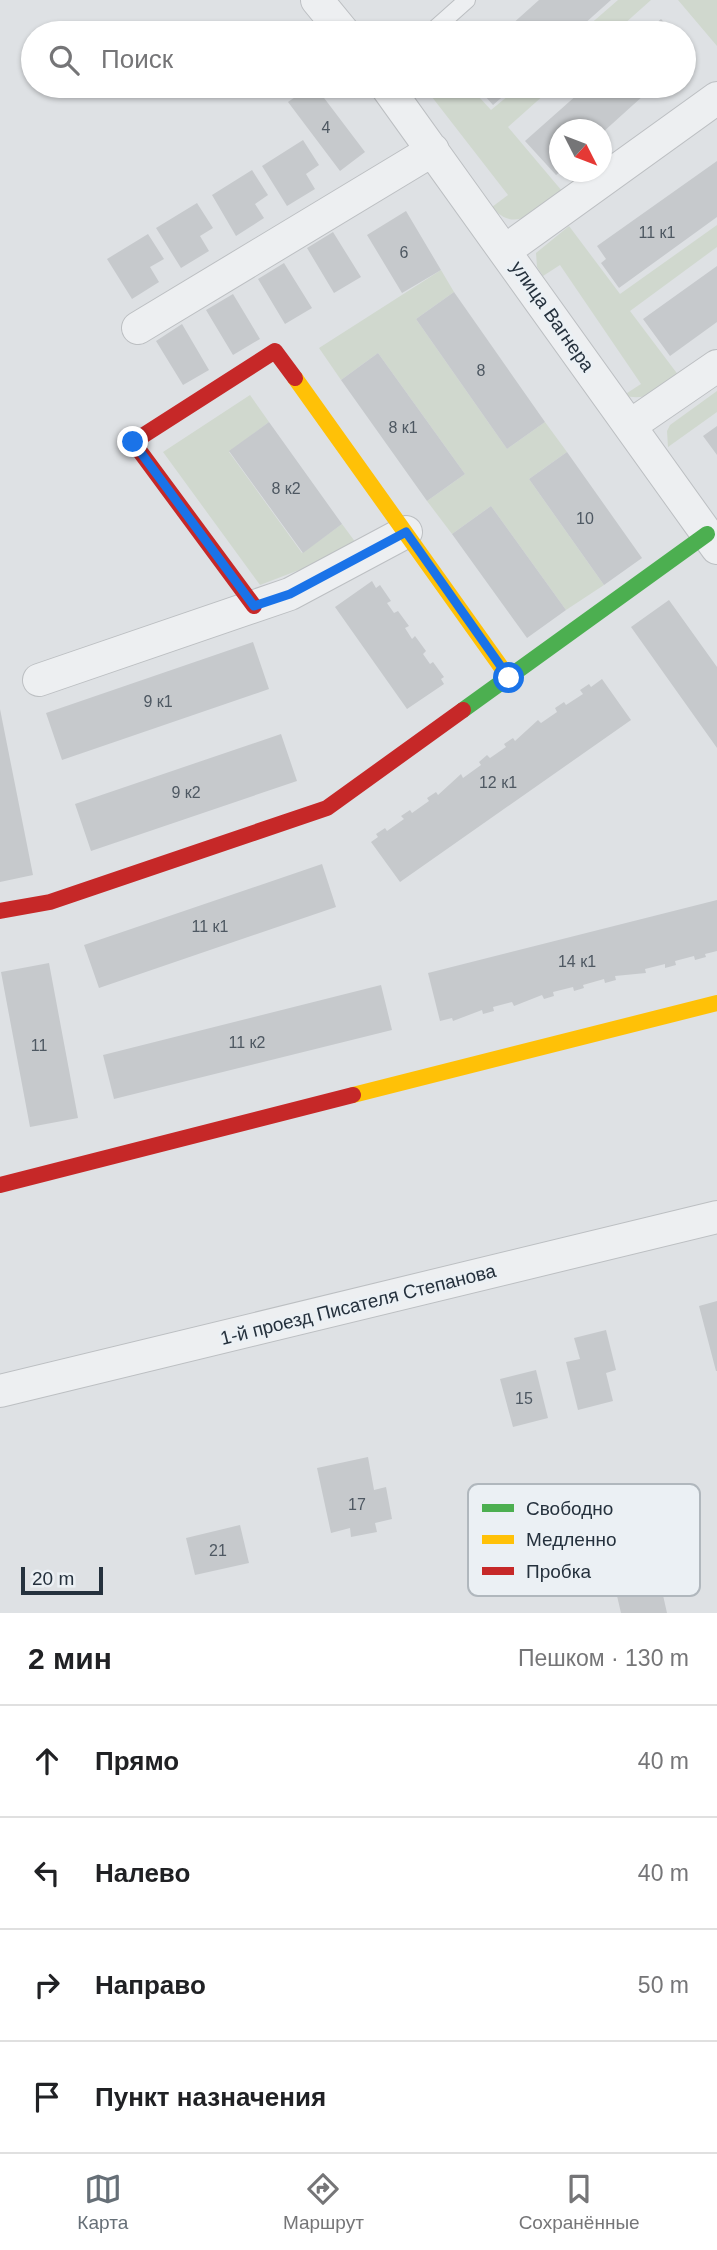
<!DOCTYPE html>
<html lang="ru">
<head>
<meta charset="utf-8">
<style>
	:root { --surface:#fff; --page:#f2f2f2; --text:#202124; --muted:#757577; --line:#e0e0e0; --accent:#666f77 }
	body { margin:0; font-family:Helvetica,sans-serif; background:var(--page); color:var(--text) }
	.compass { position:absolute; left:549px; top:119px; width:63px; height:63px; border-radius:50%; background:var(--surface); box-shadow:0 2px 5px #0004; rotate:132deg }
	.scale { position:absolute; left:21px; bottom:18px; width:82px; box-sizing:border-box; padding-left:7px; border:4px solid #25313d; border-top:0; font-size:19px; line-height:24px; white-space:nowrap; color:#25313d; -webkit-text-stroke:5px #ebf0f4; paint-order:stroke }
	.stop { position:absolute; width:21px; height:21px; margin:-16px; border:5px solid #1a73e8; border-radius:50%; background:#fff }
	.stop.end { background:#1a73e8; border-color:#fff; box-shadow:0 2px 7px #0008 }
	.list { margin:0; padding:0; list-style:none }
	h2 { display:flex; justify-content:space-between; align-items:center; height:91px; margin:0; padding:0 28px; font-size:30px }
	h2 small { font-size:23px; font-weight:400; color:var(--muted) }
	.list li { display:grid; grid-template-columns:46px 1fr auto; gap:21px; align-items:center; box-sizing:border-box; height:112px; padding:0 28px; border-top:2px solid var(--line) }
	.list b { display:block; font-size:26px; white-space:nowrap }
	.list em { font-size:23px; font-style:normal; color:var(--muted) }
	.icon { flex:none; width:38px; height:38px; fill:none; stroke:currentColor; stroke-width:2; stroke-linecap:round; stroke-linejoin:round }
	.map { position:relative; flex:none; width:717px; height:1613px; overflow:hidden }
	.search { position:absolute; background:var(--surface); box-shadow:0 2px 5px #0004; left:21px; right:21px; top:21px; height:77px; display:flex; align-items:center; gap:18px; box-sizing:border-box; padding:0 24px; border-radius:38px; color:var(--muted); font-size:26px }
	.sheet { height:539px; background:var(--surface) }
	nav { display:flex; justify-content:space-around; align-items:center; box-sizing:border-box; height:98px; border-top:2px solid var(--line); background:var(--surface); font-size:19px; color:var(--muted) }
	nav a { display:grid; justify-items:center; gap:4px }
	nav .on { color:var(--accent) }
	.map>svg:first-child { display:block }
	.green { fill:#d0d8ce }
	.building { fill:#c6c9cc }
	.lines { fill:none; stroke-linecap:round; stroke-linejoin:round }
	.lane-casing { stroke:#bcbfc2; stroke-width:18 }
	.street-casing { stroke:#bcbfc2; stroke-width:34 }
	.lane { stroke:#edeff1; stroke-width:16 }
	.street { stroke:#edeff1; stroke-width:32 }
	.fast { stroke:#4caf50; stroke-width:16 }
	.slow { stroke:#ffc107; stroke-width:16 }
	.jam { stroke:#c62828; stroke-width:16 }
	.route { stroke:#1a73e8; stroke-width:9 }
	.labels { text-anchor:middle; stroke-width:6; stroke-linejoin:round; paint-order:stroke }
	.number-label { font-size:16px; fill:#4e5862 }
	.street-label { font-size:19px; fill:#25313d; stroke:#ebf0f4 }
	.key { fill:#ebf0f4; stroke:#b0b7bd; stroke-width:2 }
	.key-label { font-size:19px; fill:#25313d }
</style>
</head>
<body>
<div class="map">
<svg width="717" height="1613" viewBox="0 0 717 1613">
	<rect width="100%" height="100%" fill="#dee1e4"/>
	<path class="green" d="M618,0h33l-37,33h-34z
		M678,0h39v46z
		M408,86h61l22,24 29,-24h34l-46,41 54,64c-22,17 -46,45 -70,16l16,-12 -83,-107 -16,12z
		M717,225v22l-87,64 49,65c-17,12 -33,27 -55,19l17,-11 -81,-119 -17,11 -6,-9 -1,-14 33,-27 51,68z
		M441,270l13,22 -38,27 91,130 38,-27 22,30 -38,27 75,106 -38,25 -75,-104 -39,28 -25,-33 38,-27 -87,-121 -37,27 -22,-32z
		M717,391v21l-49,35 -1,-16 3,-6z
		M250,395l19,27 -40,30 73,101 40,-29 17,23 -99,38 -97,-133z"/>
	<path class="building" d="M539,0h72l-37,33h-72z
		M661,19l13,14h-29z
		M311,86h4l50,66 -25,19 -52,-69z
		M476,86h39l-22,19z
		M587,86h67l-52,47v-3h-42v42l-4,3 -31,-34z
		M303,140l16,25 -13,9 9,15 -28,17 -25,-40z
		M717,161v56l-98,71 -18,-25 5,-4 -9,-13z
		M252,170l16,25 -13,9 9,14 -28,18 -24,-41z
		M197,203l16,25 -13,8 9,15 -28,17 -25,-40z
		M406,211l35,59 -39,23 -35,-58z
		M333,232l28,45 -27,16 -27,-45z
		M148,234l16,25 -14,8 9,15 -27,17 -25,-40z
		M284,263l28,45 -27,16 -27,-45z
		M717,266v56l-47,34 -27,-37z
		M454,292l91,130 -38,27 -91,-130z
		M233,294l27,45 -27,16 -27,-45z
		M182,324l27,46 -26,15 -27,-44z
		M378,353l87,121 -38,27 -86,-121z
		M269,422l73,102 -39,29 -74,-102z
		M717,426v29l-14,-19z
		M567,452l75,106 -38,27 -75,-106z
		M491,506l75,104 -39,28 -75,-104z
		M372,581l4,7 4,-3 11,16 -4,2 7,10 4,-2 11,15 -4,2 7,11 3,-3 11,15 -3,3 7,10 3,-2 11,15 -3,2 3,5 -37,25 -72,-102z
		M669,600l48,67v81l-86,-121z
		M253,642l16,47 -207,71 -16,-47z
		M602,679l29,41 -231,162 -29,-40 7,-5 -2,-3 9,-6 2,3 17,-12 -3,-3 9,-6 2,3 17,-12 -2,-3 9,-6 2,3 23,-21 2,4 18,-13 -2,-3 8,-7 3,3 16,-11 -2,-3 9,-6 2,3 23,-21 3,3 16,-11 -2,-4 9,-6 2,3 17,-11 -3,-4 9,-6 2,3z
		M0,709l33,166 -33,7z
		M281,734l16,47 -206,70 -16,-47z
		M322,864l14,43 -237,81 -15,-43z
		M717,900v51l-12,3 1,3 -11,3 -1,-4 -19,5 1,4 -11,3v-4l-20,5 1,4 -31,3 1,4 -11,3 -1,-4 -21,6 1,3 -10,3 -1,-4 -20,5 1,4 -10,3 -2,-4 -28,11 -2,-4 -19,5 1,4 -11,3 -1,-4 -29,11 -1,-3 -12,3 -12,-48z
		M49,963l29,155 -48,9 -29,-155z
		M381,985l11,45 -278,69 -11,-44z
		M717,1301v70h-1l-17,-65z
		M606,1330l10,40 -10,3 7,28 -35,9 -12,-48 14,-3 -6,-21z
		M536,1370l12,48 -35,9 -13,-48z
		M368,1457l6,33 12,-3 6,32 -17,4 2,9 -26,5 -1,-9 -19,5 -14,-65z
		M240,1525l9,38 -54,12 -9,-37z
		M633,1565l3,13 22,-5 9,40h-46l-10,-43z"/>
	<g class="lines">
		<g class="lane-casing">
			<path id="lane" d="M430,33l37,-33"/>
		</g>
		<g class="street-casing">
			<path id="street" d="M317,0l27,33
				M386,86l331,462
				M506,250l211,-152
				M138,328l295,-178
				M631,425l86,-59
				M39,680l251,-86 116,-62
				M0,1391l717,-174"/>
		</g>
		<use href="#lane" class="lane"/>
		<use href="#street" class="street"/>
		<path class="fast" d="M463,710l244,-176"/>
		<path class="slow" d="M295,378l214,300
			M353,1095l364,-92"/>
		<path class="jam" d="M254,606l-121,-164 142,-91 20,27
			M0,911l50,-9 277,-94 136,-98
			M0,1185l353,-90"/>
	</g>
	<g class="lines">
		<path class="route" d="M133,442l121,164 36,-12 116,-62 103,146"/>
	</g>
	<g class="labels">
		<g class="number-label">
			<text x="326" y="133">4</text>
			<text x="657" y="238">11 к1</text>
			<text x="404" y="258">6</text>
			<text x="481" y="376">8</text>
			<text x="403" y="433">8 к1</text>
			<text x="286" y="494">8 к2</text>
			<text x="585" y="524">10</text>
			<text x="158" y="707">9 к1</text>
			<text x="498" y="788">12 к1</text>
			<text x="186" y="798">9 к2</text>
			<text x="210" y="932">11 к1</text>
			<text x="577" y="967">14 к1</text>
			<text x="247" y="1048">11 к2</text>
			<text x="39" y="1051">11</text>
			<text x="524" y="1404">15</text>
			<text x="357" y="1510">17</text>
			<text x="218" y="1556">21</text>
		</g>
		<g class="street-label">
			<text transform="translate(553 316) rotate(55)" y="7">улица Вагнера</text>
			<text transform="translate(358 1304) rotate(-14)" y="7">1-й проезд Писателя Степанова</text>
		</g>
	</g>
	<rect x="468" y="1484" width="232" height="112" rx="10" class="key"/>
	<rect x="482" y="1504" width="32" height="8" fill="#4caf50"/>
	<rect x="482" y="1535" width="32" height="9" fill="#ffc107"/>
	<rect x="482" y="1567" width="32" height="8" fill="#c62828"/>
	<g class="key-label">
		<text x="526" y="1515">Свободно</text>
		<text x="526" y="1546">Медленно</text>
		<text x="526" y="1578">Пробка</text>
	</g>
</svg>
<svg class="compass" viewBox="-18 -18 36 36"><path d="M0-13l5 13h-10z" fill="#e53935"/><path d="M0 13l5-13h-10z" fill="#757577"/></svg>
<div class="scale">20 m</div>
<div class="stop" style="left:509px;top:678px"></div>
<div class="stop end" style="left:133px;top:442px"></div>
<div class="search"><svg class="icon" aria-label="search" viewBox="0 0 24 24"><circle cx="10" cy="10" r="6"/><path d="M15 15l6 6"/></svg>Поиск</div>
</div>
<section class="sheet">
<h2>2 мин<small>Пешком · 130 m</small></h2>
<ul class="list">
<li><svg class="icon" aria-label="ahead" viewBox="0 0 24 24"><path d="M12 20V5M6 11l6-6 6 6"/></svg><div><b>Прямо</b></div><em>40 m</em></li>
<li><svg class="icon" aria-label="left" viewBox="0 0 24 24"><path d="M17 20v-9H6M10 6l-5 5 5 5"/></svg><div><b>Налево</b></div><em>40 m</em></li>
<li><svg class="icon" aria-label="right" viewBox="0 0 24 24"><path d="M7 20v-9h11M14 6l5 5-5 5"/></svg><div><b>Направо</b></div><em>50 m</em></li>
<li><svg class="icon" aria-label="arrive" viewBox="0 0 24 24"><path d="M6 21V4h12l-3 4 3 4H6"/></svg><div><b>Пункт назначения</b></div></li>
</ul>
</section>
<nav>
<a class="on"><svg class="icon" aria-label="map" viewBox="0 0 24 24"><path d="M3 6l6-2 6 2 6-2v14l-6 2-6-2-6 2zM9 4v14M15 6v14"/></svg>Карта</a>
<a><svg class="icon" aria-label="directions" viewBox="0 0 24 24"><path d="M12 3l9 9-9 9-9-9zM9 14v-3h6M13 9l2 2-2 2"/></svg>Маршрут</a>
<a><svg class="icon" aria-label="saved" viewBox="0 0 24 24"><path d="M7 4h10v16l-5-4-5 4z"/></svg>Сохранённые</a>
</nav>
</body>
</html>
